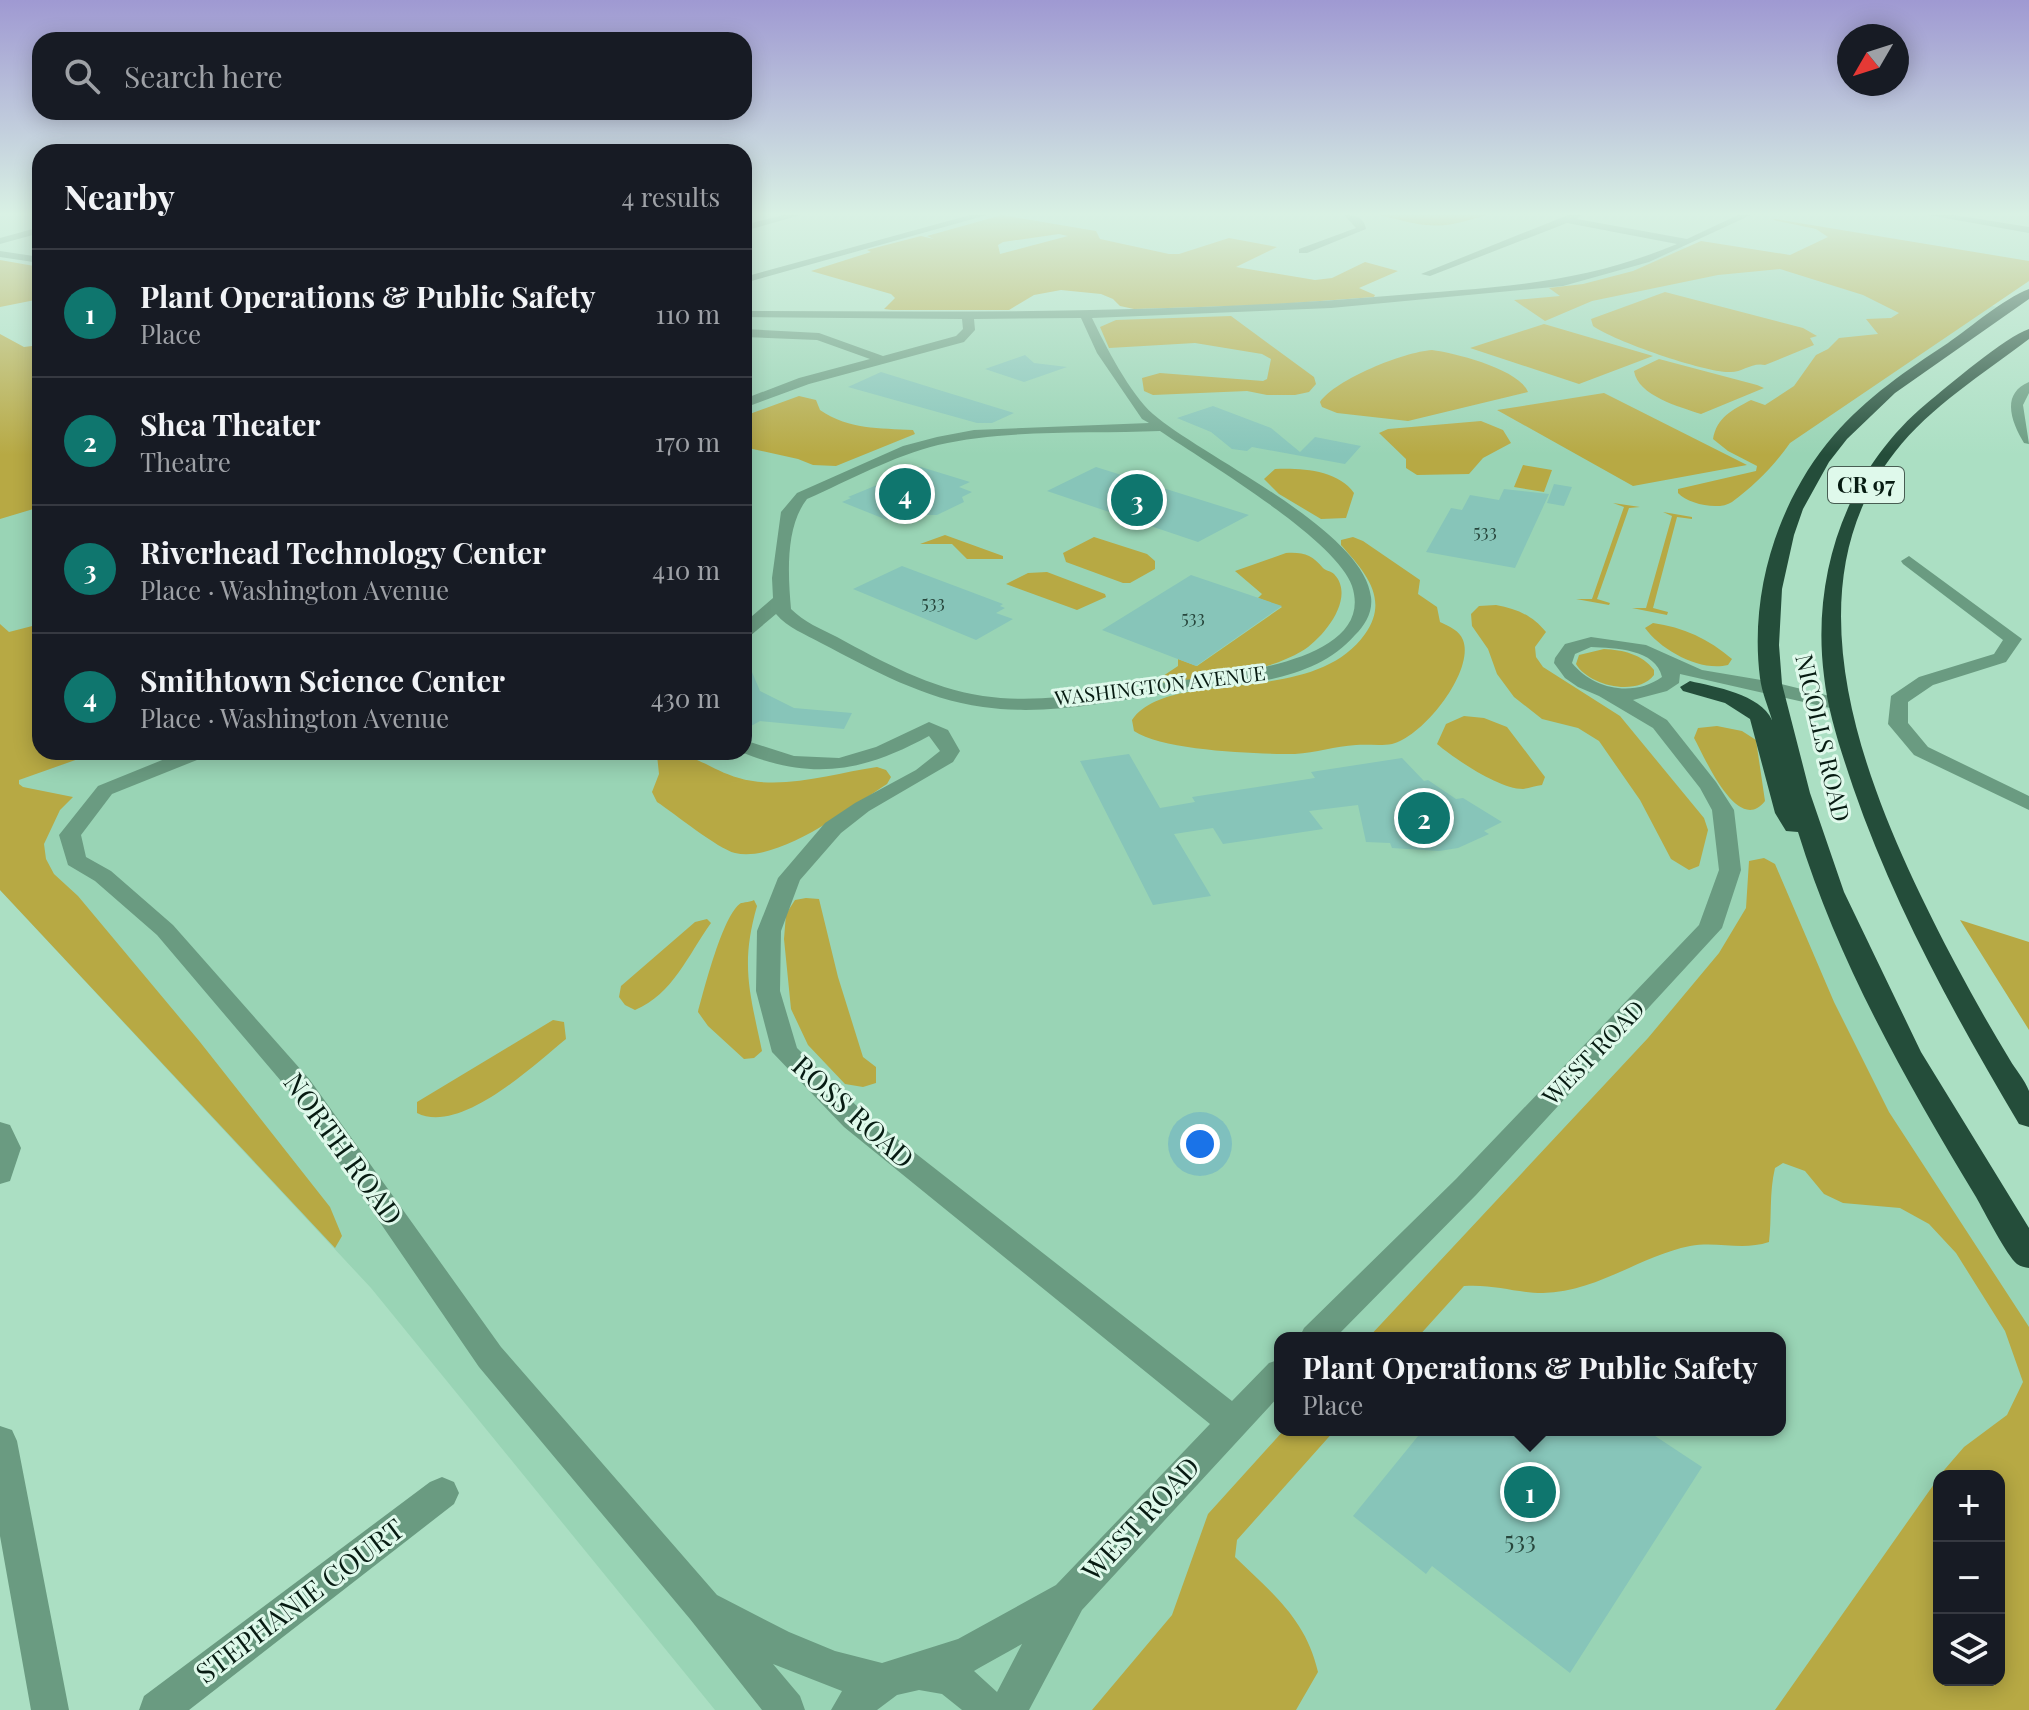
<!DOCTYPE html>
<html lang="en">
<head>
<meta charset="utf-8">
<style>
	:root { --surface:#171b24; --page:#20242c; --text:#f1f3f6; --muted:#9ea1a6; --line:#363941; --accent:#0f766e }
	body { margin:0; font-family:"Playfair Display",serif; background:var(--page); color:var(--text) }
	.controls { position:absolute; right:24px; bottom:24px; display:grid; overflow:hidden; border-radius:16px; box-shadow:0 4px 20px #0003 }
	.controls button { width:72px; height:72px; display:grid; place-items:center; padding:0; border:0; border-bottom:2px solid var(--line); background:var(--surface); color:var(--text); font:40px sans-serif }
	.compass { position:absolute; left:1837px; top:24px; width:72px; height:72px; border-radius:50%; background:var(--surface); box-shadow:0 4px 20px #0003; rotate:231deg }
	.you { position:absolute; left:1200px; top:1144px; width:28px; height:28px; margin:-20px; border:6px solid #fff; border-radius:50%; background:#1a73e8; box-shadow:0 0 0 12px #1a73e833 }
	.badge { display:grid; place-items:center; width:52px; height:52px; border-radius:50%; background:var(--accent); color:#fff; font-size:26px; font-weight:700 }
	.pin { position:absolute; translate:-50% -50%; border:4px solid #fff; box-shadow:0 2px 8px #0006 }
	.popup { position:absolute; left:1274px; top:1332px; width:512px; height:104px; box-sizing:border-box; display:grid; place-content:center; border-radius:16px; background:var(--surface); filter:drop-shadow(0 2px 6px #0005); font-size:26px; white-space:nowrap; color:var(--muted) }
	.popup b { font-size:30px; color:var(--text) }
	.popup::after { content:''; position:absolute; left:50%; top:100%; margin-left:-16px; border:16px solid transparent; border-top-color:var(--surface) }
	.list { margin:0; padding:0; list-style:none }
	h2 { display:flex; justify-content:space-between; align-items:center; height:104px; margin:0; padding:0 32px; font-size:34px }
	h2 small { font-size:26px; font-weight:400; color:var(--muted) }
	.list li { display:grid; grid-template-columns:52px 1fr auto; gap:24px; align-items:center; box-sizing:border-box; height:128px; padding:0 32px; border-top:2px solid var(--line) }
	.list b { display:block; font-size:30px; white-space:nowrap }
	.list p { margin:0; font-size:26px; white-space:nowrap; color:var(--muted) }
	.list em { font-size:26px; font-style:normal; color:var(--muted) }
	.icon { flex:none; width:44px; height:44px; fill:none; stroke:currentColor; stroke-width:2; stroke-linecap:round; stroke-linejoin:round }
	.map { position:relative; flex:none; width:2029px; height:1710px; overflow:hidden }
	.search { position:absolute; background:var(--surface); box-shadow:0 4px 20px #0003; left:32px; top:32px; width:720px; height:88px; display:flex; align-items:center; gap:20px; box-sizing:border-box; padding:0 28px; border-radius:24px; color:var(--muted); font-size:30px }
	.panel { position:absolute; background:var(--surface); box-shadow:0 4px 20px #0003; left:32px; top:144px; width:720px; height:616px; border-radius:24px }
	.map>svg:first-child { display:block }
	.built { fill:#99d4b5; fill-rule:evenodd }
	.green { fill:#b7a944; fill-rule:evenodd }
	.building { fill:#87c5b9 }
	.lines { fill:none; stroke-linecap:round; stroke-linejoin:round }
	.minor { fill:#6a9b81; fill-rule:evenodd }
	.highway { fill:#244d3a; fill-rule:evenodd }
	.labels { text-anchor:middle; stroke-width:6; stroke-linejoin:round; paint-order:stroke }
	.far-number-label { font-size:18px; fill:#27463c }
	.far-street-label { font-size:20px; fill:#071b12; stroke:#dff9eb }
	.shield { fill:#dff9eb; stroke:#485e53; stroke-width:2 }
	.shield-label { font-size:22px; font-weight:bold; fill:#071b12 }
	.street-label { font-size:24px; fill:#071b12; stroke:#dff9eb }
	.near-number-label { font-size:24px; fill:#27463c }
	.near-street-label { font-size:28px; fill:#071b12; stroke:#dff9eb }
</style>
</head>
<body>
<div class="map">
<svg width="2029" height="1710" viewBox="0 0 2029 1710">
	<rect width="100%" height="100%" fill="#abdfc3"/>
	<path class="built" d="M1677,246l331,63 -133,95 -75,91 -31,142 66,260 194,358v455h-1314l-344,-422 -371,-398v-378l40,-11v251h704v-438l224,2 387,-13 228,-24zM1280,1338h500v92h-500zM1939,1476h60v204h-60z"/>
	<path class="green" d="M1002,215l94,16 4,8 69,15h10l50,-16 48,9 -41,20 79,13 17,-2 33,-16 33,9 -39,17 16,7 -1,2 -109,8 -131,4 -14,-3 -7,-7 -12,-5 -40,-4 -27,5 -25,15h-117l-8,-1 11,-11 -4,-4 -80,-23 60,-19 -4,-2 54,-14 13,3 -7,-3zM1059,234l9,2 -68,18 -2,-9 5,-3z
		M1379,215h107c-49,16 -58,12 -107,0z
		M1775,219l254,42v20l-239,162c-16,23 -36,43 -58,59 -13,9 -44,2 -54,-9v-4l78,-18 1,-5 -29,-15 -15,-12c4,-22 19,-29 38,-39l14,5 29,-19 22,-31 12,-6 11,-11 39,-4 -12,-15 25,-1 8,-5 -36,-18 -83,-26 -62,6 -126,26 -47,20 -31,-21 46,-4 -11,-8 34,-4 50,-13 68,-30 89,14 38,-18 -12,-8 -43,-9z
		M0,260l40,7v32l-40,8z
		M1665,292l138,36 14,8 -7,2 4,7 -49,20c-14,-3 -23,8 -36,7 -26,0 -115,-31 -136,-46l-2,-7z
		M1231,316l83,61 2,7 -7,8 -14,3h-28l-20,-4 -94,4 -9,-4 -2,-13 18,-5 103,8 4,-2 4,-20 -9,-5 -67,-11 -86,5 -9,-21 16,-7z
		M1544,324l109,32 -74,28 -109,-36z
		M0,334l24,13 16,-2v162l-40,12z
		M1432,350c23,3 87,19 96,42l-120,29 -71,-8 -15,-6 -2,-5c16,-23 84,-50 112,-52z
		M1659,359l98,26 7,3 -63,26c-21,-7 -63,-18 -67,-43z
		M1604,393l143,72 -114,21 -136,-76z
		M799,396l17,4 4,10c29,20 59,18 93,20l2,4 -79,32 -23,-1 -15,-6 -54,-12v-31z
		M1481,421l22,9 8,13 -28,15 -14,16 -52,1 -11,-7v-9l-27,-26 9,-4z
		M1523,465l29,5 -8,22 -30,-5z
		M1275,469c27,-1 63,1 79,24l-8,25 -25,1 -42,-25 -15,-15z
		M1613,503l27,4 -11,1 -32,91 13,4 -1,2 -33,-6h16l32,-92z
		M1663,512l29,5v2l-15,-2 -24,91 15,4 -1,3 -35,-7h14l26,-92z
		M945,535l58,21v3h-36l-15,-15h-32z
		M1094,537l53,17 8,7v8l-25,14h-7l-57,-21 -3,-9z
		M1353,537l10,4 57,39 -2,14 19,13 3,15c10,5 19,8 23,18 12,31 -40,97 -71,104 -11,2 -25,0 -36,1 -21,1 -40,8 -61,9 -38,0 -131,-3 -161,-23l-2,-11c37,-54 180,-11 233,-86 25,-35 0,-62 -24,-89v-5z
		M1286,553c18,-1 26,2 37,15 3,3 8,3 11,6 23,24 -12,65 -32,77 -39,23 -93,27 -137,33l-5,-6 18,-12v-7l19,7 85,-59 -24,-9 4,-4 -27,-23z
		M1047,572l58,22 1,3 -29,13 -71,-26 22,-11z
		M1496,605c21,4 36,10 50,27l-11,15 1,10 7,10 77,49 84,102 4,12 -9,36 -10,4 -18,-11 -31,-59 -41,-59 -21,-13 -36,-9 -28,-22 -17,-23 -9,-25 -16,-23 -1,-12 8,-8z
		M1653,623c30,4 56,16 79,36l-4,6c-28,7 -67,-15 -83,-37z
		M0,624l9,8 31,-8v128h58l-79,28v4l4,3 50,10 -13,13 -16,34 2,15 8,15 24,22 122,146 130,165 12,29 -7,12 -335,-358z
		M1604,649c19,1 38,5 50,21v5c-17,22 -65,11 -78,-11l3,-9z
		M1464,716l20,2 23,9 38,50 -3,8c-6,1 -13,3 -19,4 -24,0 -68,-30 -86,-45l9,-20z
		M1717,726l25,5 14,9 9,61c-27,35 -60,-43 -71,-63l4,-10z
		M662,752c32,0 48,18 77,26 43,13 95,-5 138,-11l9,3 5,7 -4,7c-36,23 -108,79 -152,69 -17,-4 -61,-40 -78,-51l-5,-10 7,-18 -2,-19z
		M1764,858l11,6 59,138 55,110 140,215v383h-254l164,-233v203h60v-204h-60l25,-29 43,-32 16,-33 -18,-51 -49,-78 -27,-29 -29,-16 -57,-5 -19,-9 -19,-23 -22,-8 -8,5c-6,25 -3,49 -6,74 -27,9 -51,-1 -79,4 -50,10 -93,46 -147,47 -27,0 -48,-9 -79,-7l-47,52h-49l280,-300 71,-85 27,-45 3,-47z
		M806,898l13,1 19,78 25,80 13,10v16l-13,4 -18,-3 -37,-39 -17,-36 -7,-70 2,-25 9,-14z
		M754,900l3,6c-17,59 -7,87 5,145l-8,7 -10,1 -36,-33 -10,-14c6,-22 25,-98 43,-109 1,0 12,-2 13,-3z
		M707,919l4,4c-23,32 -38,71 -76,87l-10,-5 -6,-8 2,-11 74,-64z
		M1960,920l69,22v88z
		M553,1020l11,2 2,17c-33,27 -106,96 -149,74v-11z
		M1284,1430h51l-98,110 -2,17c37,36 71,62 83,115l-22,38h-204l80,-95 36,-101z"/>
	<path class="building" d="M1025,355l9,8 33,4 -43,15 -39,-13z
		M881,372l58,18 75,23 -22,10h-15l-129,-36z
		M1213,406l58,22 29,24 15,-15 46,9 -16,18 -93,-17 -5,4 -15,-2 -21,-17 -34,-14z
		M921,467l49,15 -11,5 13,5 -10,5 2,5 -27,13h-14l-13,5 -16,-3 -7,3 -45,-18 9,-4 -3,-1z
		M1096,467l153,48 -51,27 -151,-51z
		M1554,484l18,3 -8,19 -17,-3z
		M1504,489l45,5 -34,74 -89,-16 25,-44 11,2 8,-15 29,5z
		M902,566l101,38 -3,2 5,2 -9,5 17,6 -37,21 -123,-51z
		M1191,575l91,31 -86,60 -94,-36z
		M744,653l16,38 34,17 58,5 -8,16 -84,-8 -16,9z
		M1129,754l31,54 35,-6 -3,-5 123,-19 -4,-6 91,-14 22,23 4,-1 28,19 7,-1 39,24 -18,9 5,3 -31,14 -19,3 -47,-3 -2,-5 -24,-1 -8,-37 -49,6 14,18 -100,15 -10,-16 -39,6 37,62 -58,9 -73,-144z
		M1423,1430h223l56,37 -132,206 -138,-107 -6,8 -73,-58z"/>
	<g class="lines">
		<path class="minor" d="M783,215h18l-57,16v-6z
			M970,215h17l-243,68v-6z
			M1344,215c11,0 20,2 22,14l-59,24h-8v-4l57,-21z
			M1568,215h14l-5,4 110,20 51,-24h13l-102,47 -86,24 -232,22 -239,10c13,27 38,76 61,96 51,44 210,115 218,183 2,15 -6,28 -16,38 -44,51 -125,49 -186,58 -61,9 -124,23 -186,14 -59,-8 -110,-37 -162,-64 -16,-9 -33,-15 -45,-29l-26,22 -6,1v-14l29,-25 -1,-20 9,-66 16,-19 106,-47 34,-9 37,-7 175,-7 -7,-4 -45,-66 -16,-35 -107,1 1,11 -11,12 -155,42 -65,24v-9l55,-21 71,-19 -53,-19 -73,-3v-8l75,4 64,23 73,-20 7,-7 -1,-10 -218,-2v-6c215,1 428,3 643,-15 105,-9 190,-10 290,-52l-110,-21 -137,53 -9,-2zM1160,431c44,30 176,108 192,155 26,79 -137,89 -182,96 -62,8 -125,23 -187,14 -53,-8 -100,-34 -146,-59 -16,-8 -33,-15 -46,-28 -3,-34 -6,-82 16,-110 43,-19 86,-43 131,-54 68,-16 152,-11 222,-14z
			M1928,215h26l75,12v6z
			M40,227v6l-40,11v-6z
			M0,251l40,6v6l-40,-6z
			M2029,382v11l-6,12 6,39 -5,-1c-12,-20 -24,-49 5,-61z
			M1909,556l113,83 -16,23 -73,23 -25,17v21l20,24 101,49v14l-115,-55 -26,-31 3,-28 28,-19 75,-23 9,-14 -100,-76 -2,-3z
			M1591,637l55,8 56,25 71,12 73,18 3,4 -10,6 -159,-36 -1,9 -12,8 -34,9 34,20 49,62 18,28 7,60 -19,58 -246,267 -141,143h-36l5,-10 152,-149 243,-254 20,-55 -7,-60 -12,-22 -47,-60 -54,-32 -21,-9 -13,-9 -11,-15 1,-5 10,-14zM1591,647c24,1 65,2 71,30 -28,20 -68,13 -90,-14l3,-9z
			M929,722l19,8 12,21 -7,11 -84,49 -28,22 -41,47 -19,51 -1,60 17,57 67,65 368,288 37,-38 11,-4v36l-198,215 -53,100h-67l-20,-16 -23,-4 -22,5 -20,15h-46l11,-19 -69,-27 27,32 5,14h-43l-72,-91 -211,-252 -187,-273 -135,-159 -62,-54 -27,-16 -9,-30 39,-49 84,-34h28l-3,4 -95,38 -31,41 5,22 25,14 62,54 137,155 191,267 216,248 72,37 46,19 47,12 76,-24 98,-54 154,-161 -366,-297 -72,-75 -16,-61 1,-60 21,-53 47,-55 30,-20 61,-33 24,-19 -11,-15c-66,36 -117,45 -188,16h3v-12l50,16 45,2 37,-11zM1022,1644l-25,48 -23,-21 5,-3z
			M0,1122l10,3 11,23 -11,33 -10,3z
			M0,1426l12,4 5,11 52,269h-38l-31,-174z
			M442,1477l12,5 5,11 -5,11 -265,206h-50l5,-14 286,-214z"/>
		<path class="highway" d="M2029,289v10l-134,94 -48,46 -18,23 -26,47 -9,26 -12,54 -3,56 3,39 28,109 34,99 77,160 108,176v40c-4,-1 -8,-1 -12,-4 -10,-8 -33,-53 -41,-67 -70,-116 -138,-235 -178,-365l-12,-1 -11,-18 -25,-94 -25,-16 -42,-12 -3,-4 10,-6c25,6 70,13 82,39 -4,-14 -10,-27 -12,-42 -11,-86 18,-178 74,-243 32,-37 74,-66 114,-92 23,-16 55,-44 81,-54z
			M2029,329v10c-46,35 -98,67 -134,113 -119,151 -15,368 61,513 17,32 35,64 54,95 5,9 15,20 19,31 0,10 0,25 0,36l-10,-3c-64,-108 -125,-218 -166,-337 -12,-36 -25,-74 -29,-111 -13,-102 23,-206 102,-272 22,-18 79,-67 103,-75z"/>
	</g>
	<linearGradient id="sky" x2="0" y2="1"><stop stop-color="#9f99d2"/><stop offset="0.47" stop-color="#d9f1e4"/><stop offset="1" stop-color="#d9f1e4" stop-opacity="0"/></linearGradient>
	<rect width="2029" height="455" fill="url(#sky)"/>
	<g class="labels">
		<g class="far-number-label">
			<text x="1485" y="538">533</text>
			<text x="933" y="609">533</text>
			<text x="1193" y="624">533</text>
		</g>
		<g class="far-street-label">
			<text transform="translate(1160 686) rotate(-7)" y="7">WASHINGTON AVENUE</text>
		</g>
		<rect class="shield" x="1828" y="467" width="76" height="36" rx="6"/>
		<g class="shield-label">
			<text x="1866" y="493">CR 97</text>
		</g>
		<g class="street-label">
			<text transform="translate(1822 738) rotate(77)" y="8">NICOLLS ROAD</text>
			<text transform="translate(1594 1053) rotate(-46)" y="8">WEST ROAD</text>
		</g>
		<g class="near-number-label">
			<text x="1520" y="1549">533</text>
		</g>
		<g class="near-street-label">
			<text transform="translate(853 1112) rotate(42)" y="10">ROSS ROAD</text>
			<text transform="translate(343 1149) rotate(54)" y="10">NORTH ROAD</text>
			<text transform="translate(1141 1519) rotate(-47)" y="10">WEST ROAD</text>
			<text transform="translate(300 1601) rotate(-37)" y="10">STEPHANIE COURT</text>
		</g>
	</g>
</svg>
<div class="controls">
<button>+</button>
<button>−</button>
<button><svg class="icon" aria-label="layers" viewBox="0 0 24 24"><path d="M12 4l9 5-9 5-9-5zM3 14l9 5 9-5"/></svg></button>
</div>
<svg class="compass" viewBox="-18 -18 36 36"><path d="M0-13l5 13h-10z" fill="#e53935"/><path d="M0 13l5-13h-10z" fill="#9ea1a6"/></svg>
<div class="you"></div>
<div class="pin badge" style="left:1530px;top:1492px">1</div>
<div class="popup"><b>Plant Operations &amp; Public Safety</b>Place</div>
<div class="pin badge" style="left:1424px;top:818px">2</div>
<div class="pin badge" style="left:1137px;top:500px">3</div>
<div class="pin badge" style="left:905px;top:494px">4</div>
<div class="search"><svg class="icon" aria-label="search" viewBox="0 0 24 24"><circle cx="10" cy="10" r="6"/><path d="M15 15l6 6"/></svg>Search here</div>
<section class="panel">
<h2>Nearby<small>4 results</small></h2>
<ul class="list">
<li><span class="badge">1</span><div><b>Plant Operations &amp; Public Safety</b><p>Place</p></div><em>110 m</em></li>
<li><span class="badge">2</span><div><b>Shea Theater</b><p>Theatre</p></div><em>170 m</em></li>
<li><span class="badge">3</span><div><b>Riverhead Technology Center</b><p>Place · Washington Avenue</p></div><em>410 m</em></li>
<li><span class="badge">4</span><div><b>Smithtown Science Center</b><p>Place · Washington Avenue</p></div><em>430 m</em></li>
</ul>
</section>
</div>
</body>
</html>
